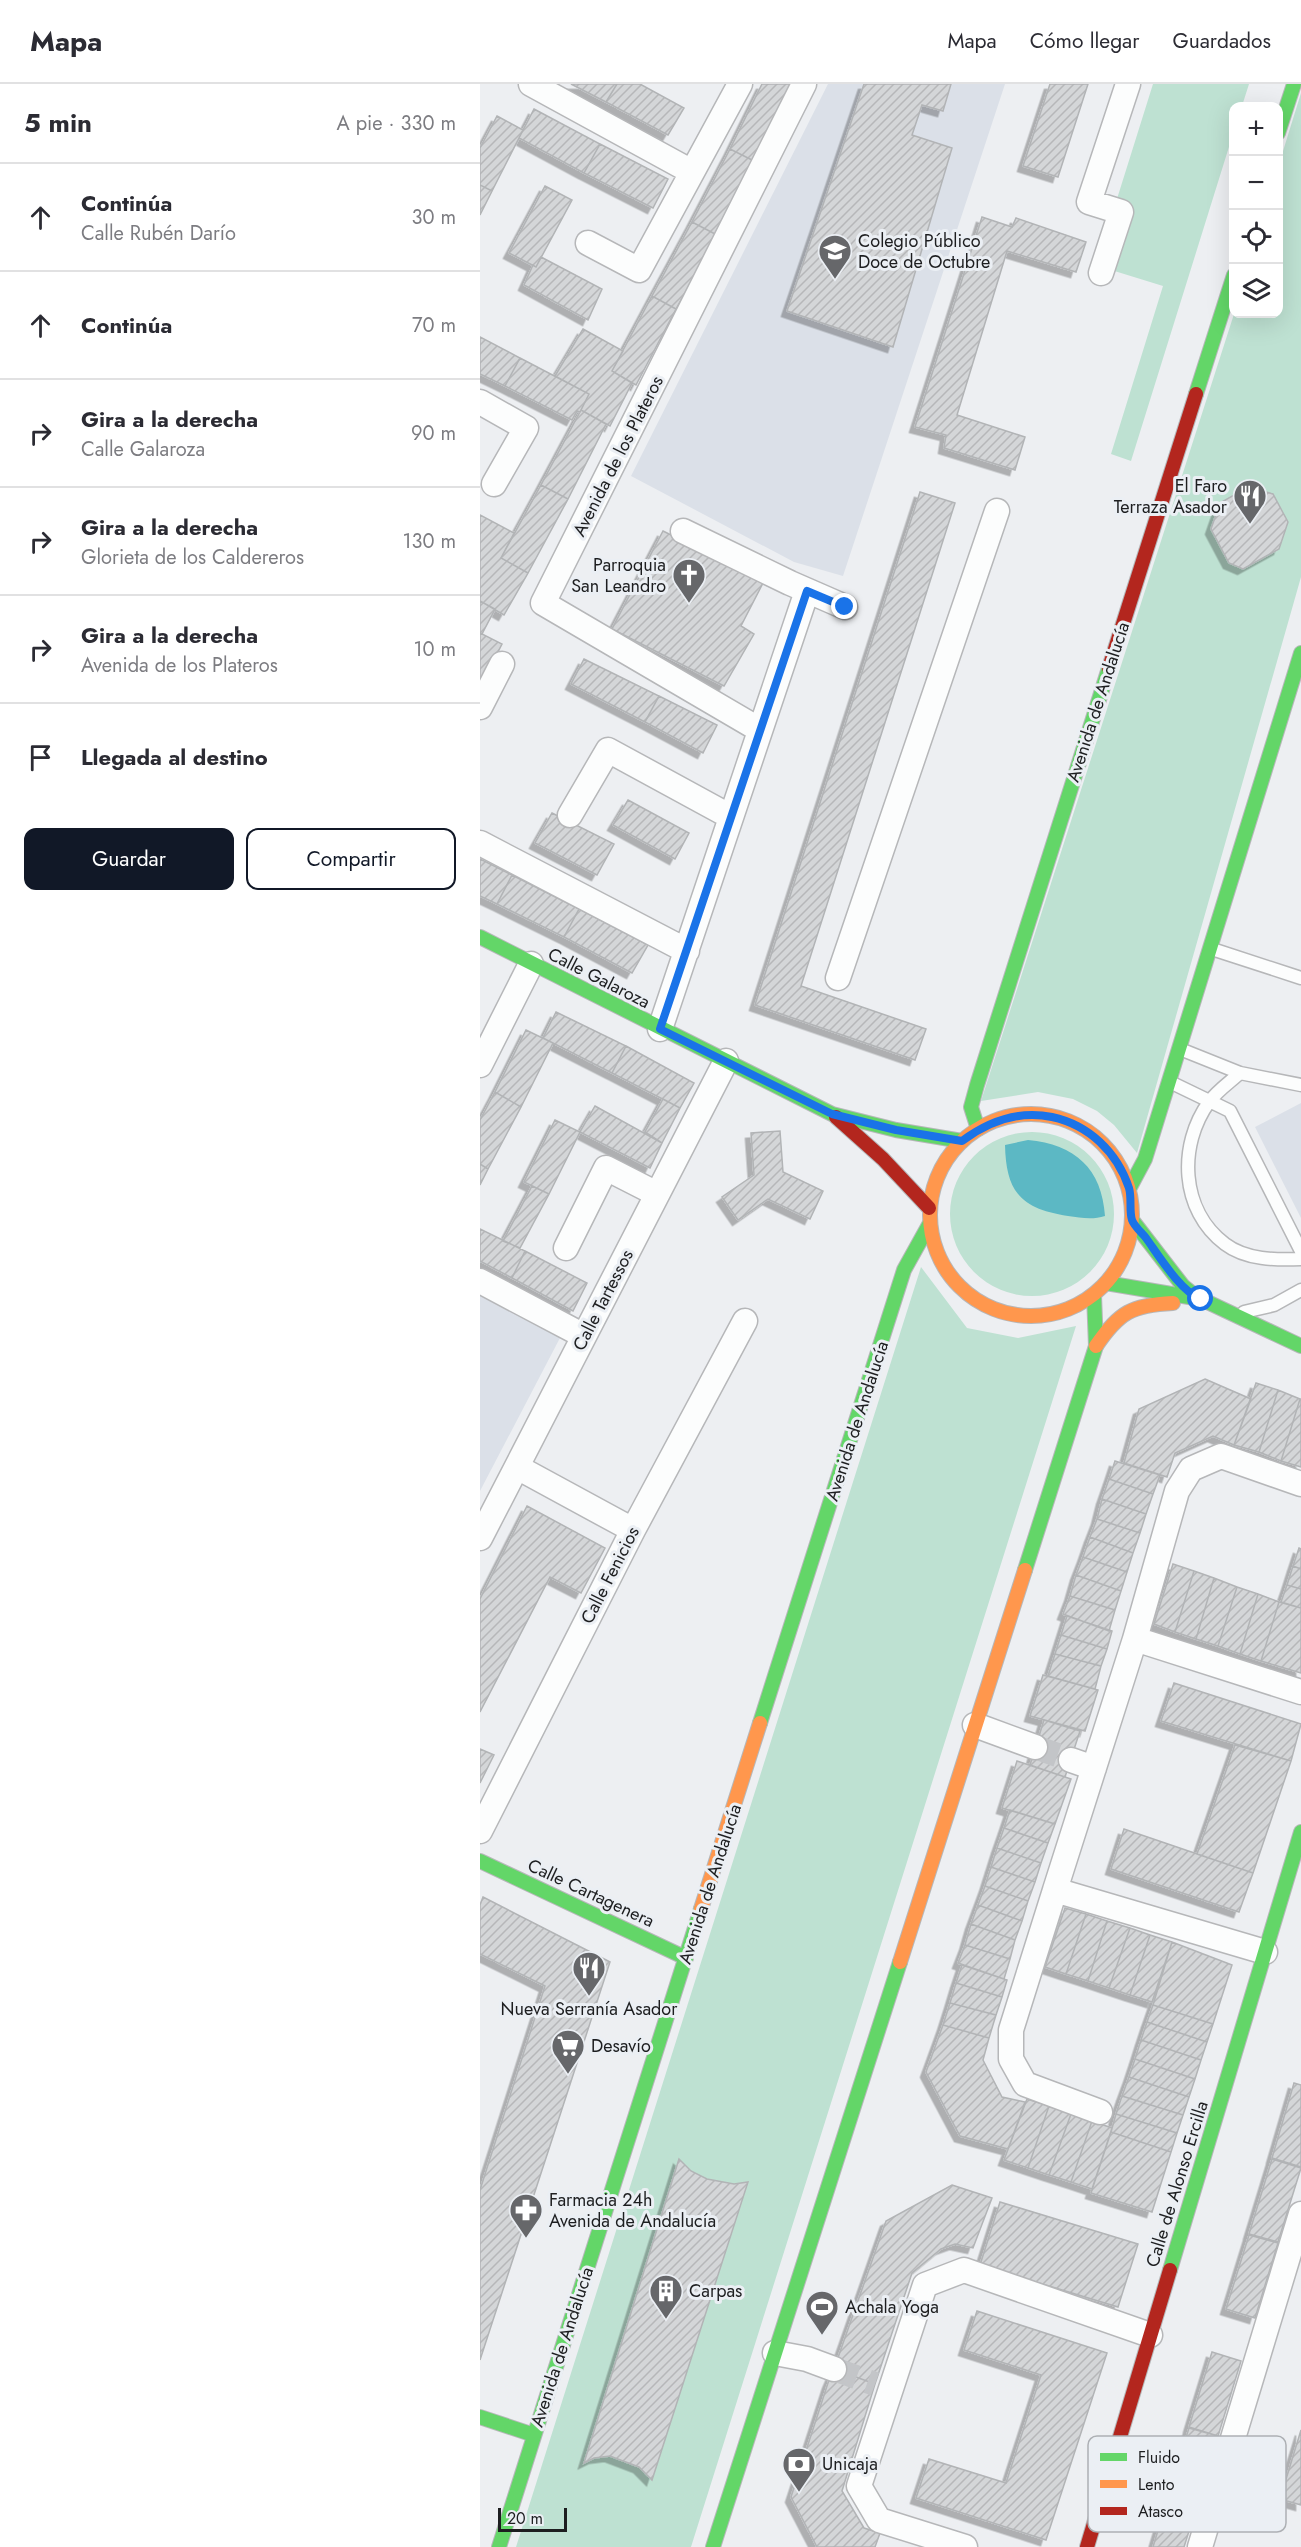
<!DOCTYPE html>
<html lang="es">
<head>
<meta charset="utf-8">
<style>
	:root { --surface:#fff; --page:#f2f2f3; --text:#2b2b33; --muted:#7c7c81; --line:#e1e1e2; --accent:#111827 }
	body { margin:0; font-family:Jost,sans-serif; background:var(--page); color:var(--text) }
	.controls { position:absolute; right:18px; top:18px; display:grid; overflow:hidden; border-radius:12px; box-shadow:0 6px 24px #0002 }
	.controls button { width:54px; height:54px; display:grid; place-items:center; padding:0; border:0; border-bottom:2px solid var(--line); background:var(--surface); color:var(--text); font:30px sans-serif }
	.scale { position:absolute; left:18px; bottom:15px; width:69px; box-sizing:border-box; padding-left:6px; border:3px solid #1d1e20; border-top:0; font-size:16px; line-height:21px; white-space:nowrap; color:#1d1e20; -webkit-text-stroke:4px #ebeff4; paint-order:stroke }
	.stop { position:absolute; width:18px; height:18px; margin:-14px; border:4px solid #1a73e8; border-radius:50%; background:#fff }
	.stop.end { background:#1a73e8; border-color:#fff; box-shadow:0 2px 6px #0008 }
	.list { margin:0; padding:0; list-style:none }
	h2 { display:flex; justify-content:space-between; align-items:center; height:78px; margin:0; padding:0 24px; font-size:26px }
	h2 small { font-size:20px; font-weight:400; color:var(--muted) }
	.list li { display:grid; grid-template-columns:39px 1fr auto; gap:18px; align-items:center; box-sizing:border-box; height:108px; padding:0 24px; border-top:2px solid var(--line) }
	.list b { display:block; font-size:22px; white-space:nowrap }
	.list p { margin:0; font-size:20px; white-space:nowrap; color:var(--muted) }
	.list em { font-size:20px; font-style:normal; color:var(--muted) }
	.actions { display:flex; gap:12px; padding:18px 24px }
	.actions a { flex:1; padding:14px 0; border:2px solid var(--accent); border-radius:12px; text-align:center; font-size:21px; color:var(--accent) }
	.actions .main { background:var(--accent); color:#fff }
	.icon { flex:none; width:33px; height:33px; fill:none; stroke:currentColor; stroke-width:2; stroke-linecap:round; stroke-linejoin:round }
	.map { position:relative; flex:none; width:821px; height:2463px; overflow:hidden }
	header { display:flex; align-items:center; gap:36px; box-sizing:border-box; height:84px; padding:0 30px; background:var(--surface); border-bottom:2px solid var(--line) }
	header strong { font-size:28px }
	nav { display:flex; gap:33px; margin-inline-start:auto; font-size:21px }
	main { display:flex }
	aside { flex:1; background:var(--surface) }
	.map>svg:first-child { display:block }
	.built { fill:#dbe0e8 }
	.green { fill:#bee1d2 }
	.water { fill:#5cb8c4 }
	.building { fill:url(#building-hatch); stroke:#b2b4b6; stroke-width:1.5; filter:url(#shadow) }
	.lines { fill:none; stroke-linecap:round; stroke-linejoin:round }
	.street-tunnel { stroke:#c3c5c8; stroke-width:24; stroke-dasharray:24 12; stroke-linecap:butt }
	.lane-casing { stroke:#b6b7b9; stroke-width:15 }
	.street-casing { stroke:#b6b7b9; stroke-width:27 }
	.fast-casing { stroke:#b6b7b9; stroke-width:16 }
	.slow-casing { stroke:#b6b7b9; stroke-width:16 }
	.jam-casing { stroke:#b6b7b9; stroke-width:16 }
	.lane { stroke:#fcfdfd; stroke-width:12 }
	.street { stroke:#fcfdfd; stroke-width:24 }
	.fast { stroke:#63d668; stroke-width:14 }
	.slow { stroke:#ff974d; stroke-width:14 }
	.jam { stroke:#b3261e; stroke-width:14 }
	.route { stroke:#1a73e8; stroke-width:8 }
	.labels { text-anchor:middle; stroke-width:6; stroke-linejoin:round; paint-order:stroke }
	.poi-label { font-size:18px; fill:#1d1e20; stroke:#ebeff4; text-anchor:start }
	.street-label { font-size:18px; fill:#1d1e20; stroke:#ebeff4 }
	.key { fill:#ebeff4; stroke:#adb0b4; stroke-width:1.5 }
	.key-label { font-size:16px; fill:#1d1e20 }
</style>
</head>
<body>
<header>
<strong>Mapa</strong>
<nav><a>Mapa</a><a>Cómo llegar</a><a>Guardados</a></nav>
</header>
<main>
<aside>
<h2>5 min<small>A pie · 330 m</small></h2>
<ul class="list">
<li><svg class="icon" aria-label="ahead" viewBox="0 0 24 24"><path d="M12 20V5M6 11l6-6 6 6"/></svg><div><b>Continúa</b><p>Calle Rubén Darío</p></div><em>30 m</em></li>
<li><svg class="icon" aria-label="ahead" viewBox="0 0 24 24"><path d="M12 20V5M6 11l6-6 6 6"/></svg><div><b>Continúa</b></div><em>70 m</em></li>
<li><svg class="icon" aria-label="right" viewBox="0 0 24 24"><path d="M7 20v-9h11M14 6l5 5-5 5"/></svg><div><b>Gira a la derecha</b><p>Calle Galaroza</p></div><em>90 m</em></li>
<li><svg class="icon" aria-label="right" viewBox="0 0 24 24"><path d="M7 20v-9h11M14 6l5 5-5 5"/></svg><div><b>Gira a la derecha</b><p>Glorieta de los Caldereros</p></div><em>130 m</em></li>
<li><svg class="icon" aria-label="right" viewBox="0 0 24 24"><path d="M7 20v-9h11M14 6l5 5-5 5"/></svg><div><b>Gira a la derecha</b><p>Avenida de los Plateros</p></div><em>10 m</em></li>
<li><svg class="icon" aria-label="arrive" viewBox="0 0 24 24"><path d="M6 21V4h12l-3 4 3 4H6"/></svg><div><b>Llegada al destino</b></div></li>
</ul>
<div class="actions"><a class="main">Guardar</a><a>Compartir</a></div>
</aside>
<div class="map">
<svg width="821" height="2463" viewBox="0 0 821 2463">
	<defs>
		<pattern id="building-hatch" width="6" height="6" patternUnits="userSpaceOnUse" patternTransform="scale(1.5)"><rect width="6" height="6" fill="#d4d6d8"/><path d="M-1 1l2-2M0 6l6-6M5 7l2-2" fill="none" stroke="#b6b7b9"/></pattern>
		<filter id="shadow"><feDropShadow dx="-5.5" dy="5.5" stdDeviation="0" flood-color="#0004"/></filter>
	</defs>
	<rect width="100%" height="100%" fill="#edeff2"/>
	<path class="built" d="M348,0h177l-162,492 -49,-14 -163,-86z
		M821,1019v115l-46,-91z
		M0,1210l81,42 -81,155z"/>
	<path class="green" d="M673,0h96l-7,22h-8l-1,28 -102,327 -20,-7 52,-168 -55,-17 8,-67z
		M821,9v484l-164,576 -23,-28 -17,-14 -24,-12 -35,-7 -57,9 253,-787h44l1,-150z
		M470 1130a82 82 0 1 1 164 0a82 82 0 1 1-164 0Z
		M441,1183l46,61 51,10 58,-12 -385,1221h-175z"/>
	<path class="water" d="M548,1056c47,4 74,29 77,76 -12,4 -24,2 -37,0 -47,-7 -62,-24 -63,-71z"/>
	<path class="building" d="M91,0h46l-11,18z
		M137,0h23l44,24 -16,27 -62,-33z
		M282,0h29l-37,77 -24,-12z
		M384,0h87l-8,27 -21,-6 -10,30 40,13 -59,199 -106,-36z
		M570,0h38l-30,93 -35,-11z
		M54,25l66,35 -16,29 -65,-35z
		M17,32l26,14 -31,61 -12,-6v-37z
		M120,60l68,35 -15,29 -69,-35z
		M250,65l24,12 -37,74 -25,-13z
		M0,101l12,6 -12,24z
		M65,102l27,14 -36,67 -27,-14z
		M502,133l30,10 4,-9 70,24 -10,30 -69,-21 -50,164 68,22 -10,33 -71,-22 2,-13 -31,-8z
		M212,138l25,13 -41,74 -24,-13z
		M61,173l61,32 -14,31 -64,-35 9,-20 3,2z
		M172,212l24,13 -40,76 -24,-14z
		M103,245l40,22 -11,20 20,12 -22,43 -29,-16 8,-16 -34,-18z
		M0,253l40,21 -15,28 -25,-12z
		M40,274l69,36 -9,18 -3,-1 -5,9 -67,-34z
		M101,326l25,14 -38,75 -27,-14z
		M61,401l27,14 -40,74 -27,-15z
		M768,403l25,7 15,28 -9,27 -36,20 -14,-6 -18,-34 9,-26z
		M440,408l35,11 -154,483 125,43 -11,31 -160,-55z
		M0,431l34,18 -13,25 27,15 -24,42 -24,-14z
		M183,447l101,50 -23,45 13,8 -30,52 -112,-57z
		M0,517l15,8 -13,25 -2,-1z
		M0,549l22,11 -22,43z
		M104,575l75,37 -14,26 -74,-38z
		M179,612l58,29 -14,28 -58,-31z
		M148,716l61,33 -14,26 -62,-34z
		M72,729l62,31 -17,31 -62,-32z
		M0,775l32,16 -15,29 -17,-8z
		M32,791l67,34 -15,28 -67,-33z
		M99,825l69,36 -16,28 -68,-36z
		M76,928l70,34 -14,27 -69,-35z
		M46,946l27,13 -32,64 -26,-15z
		M146,962l68,37 -14,25 -68,-35z
		M15,1008l26,15 -33,62 -8,-5v-44z
		M183,1015l17,9 -18,35 -17,-11z
		M115,1022l67,37 -12,25 -70,-36z
		M75,1036l25,12 -31,62 -25,-12z
		M300,1047l3,41 40,19 -13,28 -42,-20 -30,21 -16,-23 32,-22 -3,-42z
		M0,1080l8,5 -8,16z
		M52,1102l17,8 -29,54 -17,-7z
		M0,1145l45,22 -13,27 -32,-17z
		M45,1167l62,32 -14,28 -61,-33z
		M725,1295l46,20 -17,46 -21,-9 -38,17 -8,24 -43,-14 15,-54z
		M776,1299l22,7 -19,62 -25,-7z
		M798,1306l22,9 -19,62 -22,-9z
		M820,1315h1v68l-20,-6z
		M635,1377l45,14 -7,19 -44,-15z
		M629,1395l44,15 -7,20 -44,-15z
		M622,1415l44,15 -6,19 -43,-14z
		M47,1422l78,42 -24,45 -31,-16 -70,135v-113z
		M617,1435l43,14 -7,20 -43,-16z
		M610,1453l43,16 -6,19 -44,-15z
		M819,1464l2,1v20l-8,-3z
		M603,1473l44,15 -6,19 -45,-16z
		M693,1480l21,7 -19,61 -21,-8z
		M813,1482l8,3v20l-14,-4z
		M714,1487l20,7 -18,61 -21,-7z
		M596,1491l45,16 -6,19 -45,-14z
		M734,1494l23,9 -19,59 -22,-7z
		M807,1501l14,4v19l-20,-6z
		M757,1503l21,7 -18,60 -22,-8z
		M778,1510l21,8 -18,59 -21,-7z
		M590,1512l45,14 -6,21 -46,-17z
		M799,1518l22,6v65l-40,-12z
		M587,1532l45,15 -5,18 -46,-14z
		M581,1551l46,14 -6,17 -46,-12z
		M575,1570l46,12 -6,23 -47,-13z
		M563,1591l55,15 -13,41 -55,-15z
		M694,1599l127,41 -10,37 -130,-40z
		M564,1636l36,11 -15,46 -35,-12z
		M755,1661l56,16 -38,112 -56,-19z
		M0,1665l14,6 -14,28z
		M537,1677l54,18 -16,45 -53,-16z
		M530,1726l45,14 -7,19 -44,-15z
		M524,1744l44,15 -7,20 -44,-15z
		M644,1745l129,44 -14,39 -128,-43z
		M517,1764l44,15 -6,19 -44,-15z
		M511,1783l44,15 -7,19 -43,-15z
		M505,1802l43,15 -6,20 -44,-16z
		M3,1813l127,65 -130,398v-170l65,-204 -65,-32v-49z
		M498,1821l44,16 -7,19 -44,-16z
		M585,1824l21,6 -20,60 -21,-7z
		M606,1830l21,7 -19,60 -22,-7z
		M627,1837l23,7 -21,60 -21,-7z
		M491,1840l44,16 -5,19 -45,-14z
		M650,1844l20,7 -20,60 -21,-7z
		M670,1851l22,7 -20,60 -22,-7z
		M692,1858l60,23 -19,59 -60,-19z
		M485,1861l45,14 -6,20 -46,-16z
		M482,1881l45,15 -5,17 -46,-14z
		M476,1899l46,14 -6,18 -46,-12z
		M470,1919l46,12 -7,23 -46,-13z
		M673,1921l60,19 -6,18 -60,-20z
		M667,1938l60,20 -6,18 -60,-20z
		M463,1941l46,13 -6,22 19,37 23,5 -17,47 -48,-13 -34,-64z
		M661,1956l60,20 -6,19 -60,-20z
		M655,1975l60,20 -6,18 -60,-20z
		M649,1993l60,20 -6,18 -61,-19z
		M814,1999l7,2v82l-29,-9z
		M642,2012l61,19 -6,18 -61,-19z
		M547,2015l22,7 -21,62 -24,-8z
		M569,2022l22,8 -22,61 -21,-7z
		M591,2030l21,7 -21,61 -22,-7z
		M636,2030l61,19 -6,19 -60,-20z
		M612,2037l20,7 -20,61 -21,-7z
		M631,2048l60,20 -19,60 -61,-19z
		M199,2075l12,12 16,8 27,5 14,-2 -96,298 -13,-13 -29,-11 -16,2 -10,5z
		M792,2075l29,9 -23,74 -29,-8z
		M472,2101l40,13 -19,50 -18,-4 -14,5 -29,24 -37,111 -41,-15 52,-148z
		M520,2118l138,42 -20,63 -138,-42z
		M769,2151l29,8 -23,75 -29,-9z
		M497,2227l130,42 -61,187 -130,-42 13,-39 77,24 35,-108 -77,-25z
		M732,2268l29,9 -23,75 -29,-9z
		M354,2285l41,15 -33,107 22,37 16,5 -5,14h-58l-26,-50 37,-114z
		M709,2344l29,8 -23,75 -29,-9z
		M821,2346v75l-21,-6z
		M686,2420l29,8 -11,35h-31z"/>
	<g class="lines">
		<path class="street-tunnel" d="M555,1663l36,13
			M354,2285l41,15"/>
		<g class="lane-casing">
			<path id="lane" d="M732,865l89,29
				M700,965l60,24 61,12
				M760,989c-10,9 -23,18 -31,29 -31,43 -29,108 16,142 21,16 51,16 76,15
				M690,998l60,29 71,140
				M764,1228l30,-7 27,-15"/>
		</g>
		<g class="street-casing">
			<path id="street" d="M51,0l161,88
				M108,159l51,27 101,-186
				M621,189l20,-61 -32,-10 39,-118
				M0,318l46,26 -32,56
				M203,447l107,52 55,24
				M0,623l22,-43
				M280,646l-217,-127 261,-519
				M90,731l38,-65 123,67
				M0,759l207,108
				M358,894l159,-467
				M180,945l147,-438
				M0,981l51,-101
				M86,1164l40,-80 51,26
				M0,1197l104,55
				M37,1383l116,63
				M0,1454l246,-477
				M655,1555l42,-148 14,-22 30,-13 80,28
				M495,1641l60,22
				M591,1676l23,8
				M0,1747l153,-301 112,-209
				M575,1806l-44,140v29l14,25 75,28
				M785,1868l-210,-62 80,-251 166,53
				M295,2269l32,6 27,10
				M485,2463l-86,-27 -20,-34 66,-201 39,-15 186,65
				M720,2463l101,-333"/>
		</g>
		<g class="fast-casing">
			<path id="fast" d="M798,49l16,-49
				M716,310l38,-119
				M0,853l352,177 64,16 66,11
				M498,1045l-7,-22 6,-22 132,-417
				M649,1105l16,-30 156,-506
				M652,1136l51,66 15,12
				M626,1199l95,16 100,47
				M545,1486l71,-224 -2,-51
				M280,1639l144,-453 25,-45
				M0,1777l206,97
				M690,2186l131,-438
				M0,2333l54,18
				M19,2463l202,-638
				M233,2463l187,-585"/>
		</g>
		<g class="slow-casing">
			<path id="slow" d="M450 1131a101 101 0 1 1 202 0a101 101 0 1 1-202 0Z
				M616,1262c23,-34 36,-41 77,-43
				M221,1825l59,-186
				M420,1878l125,-392"/>
		</g>
		<g class="jam-casing">
			<path id="jam" d="M629,584l87,-274
				M356,1033l47,42 46,49
				M607,2463l83,-277"/>
		</g>
		<use href="#lane" class="lane"/>
		<use href="#street" class="street"/>
		<use href="#fast" class="fast"/>
		<use href="#slow" class="slow"/>
		<use href="#jam" class="jam"/>
	</g>
	<g class="lines">
		<path class="route" d="M365,523l-38,-16 -147,438 172,85 64,16 66,11c27,-20 56,-31 90,-24 37,8 65,35 77,71 3,10 0,23 3,32 2,6 10,13 14,18 13,18 35,54 55,61"/>
	</g>
	<defs>
		<g id="school-pin" transform="scale(1.725)"><path d="M0 17L-7.5 6A9.5 9.5 0 1 1 7.5 6Z" fill="#66676a" stroke="#ebeff4"/><path d="M0-5L7-2L0 1L-7-2ZM-4 1L0 2.5L4 1V4Q0 6-4 4Z" fill="#fff"/></g>
		<g id="restaurant-pin" transform="scale(1.725)"><path d="M0 17L-7.5 6A9.5 9.5 0 1 1 7.5 6Z" fill="#66676a" stroke="#ebeff4"/><path d="M-5-6h1v4h1v-4h1v4h1v-4h1v5L-1.5 .5V6h-2V.5L-5-1ZM5-6V6H3V1.5H1.5Q1.5-4 5-6Z" fill="#fff"/></g>
		<g id="church-pin" transform="scale(1.725)"><path d="M0 17L-7.5 6A9.5 9.5 0 1 1 7.5 6Z" fill="#66676a" stroke="#ebeff4"/><path d="M-1.2-6h2.4v3.5h3.3v2.4h-3.3V6h-2.4V-.1h-3.3v-2.4h3.3Z" fill="#fff"/></g>
		<g id="supermarket-pin" transform="scale(1.725)"><path d="M0 17L-7.5 6A9.5 9.5 0 1 1 7.5 6Z" fill="#66676a" stroke="#ebeff4"/><path d="M-6-5.5h2.5l.6 2H6L4.5 2H-2.5L-4.4-4H-6ZM-1.5 3.2a1.3 1.3 0 1 0 .1 0ZM3 3.2a1.3 1.3 0 1 0 .1 0Z" fill="#fff"/></g>
		<g id="pharmacy-pin" transform="scale(1.725)"><path d="M0 17L-7.5 6A9.5 9.5 0 1 1 7.5 6Z" fill="#66676a" stroke="#ebeff4"/><path d="M-2-6h4v4h4v4h-4v4h-4v-4h-4v-4h4Z" fill="#fff"/></g>
		<g id="building-pin" transform="scale(1.725)"><path d="M0 17L-7.5 6A9.5 9.5 0 1 1 7.5 6Z" fill="#66676a" stroke="#ebeff4"/><path d="M-4-6H4V6H1V3H-1V6H-4ZM-2.5-4.3h1.7v1.8h-1.7ZM.8-4.3h1.7v1.8H.8ZM-2.5-1h1.7V.8h-1.7ZM.8-1h1.7V.8H.8Z" fill="#fff"/></g>
		<g id="stadium-pin" transform="scale(1.725)"><path d="M0 17L-7.5 6A9.5 9.5 0 1 1 7.5 6Z" fill="#66676a" stroke="#ebeff4"/><path d="M0-5a6.5 5 0 1 0 0 10a6.5 5 0 1 0 0-10ZM-3.5-1.8h7v3.6h-7Z" fill="#fff"/></g>
		<g id="bank-pin" transform="scale(1.725)"><path d="M0 17L-7.5 6A9.5 9.5 0 1 1 7.5 6Z" fill="#66676a" stroke="#ebeff4"/><path d="M-6-4H6V4H-6ZM0-2.3a2.3 2.3 0 1 0 0 4.6a2.3 2.3 0 1 0 0-4.6Z" fill="#fff"/></g>
	</defs>
	<g fill-rule="evenodd">
		<use href="#school-pin" x="355" y="167"/>
		<use href="#restaurant-pin" x="770" y="412"/>
		<use href="#church-pin" x="209" y="491"/>
		<use href="#restaurant-pin" x="109" y="1884"/>
		<use href="#supermarket-pin" x="88" y="1962"/>
		<use href="#pharmacy-pin" x="46" y="2126"/>
		<use href="#building-pin" x="186" y="2207"/>
		<use href="#stadium-pin" x="342" y="2223"/>
		<use href="#bank-pin" x="319" y="2380"/>
	</g>
	<g class="labels">
		<g class="poi-label">
			<text x="378" y="163">Colegio Público<tspan x="378" dy="21">Doce de Octubre</tspan></text>
			<text x="747" y="408" text-anchor="end">El Faro<tspan x="747" dy="21">Terraza Asador</tspan></text>
			<text x="186" y="487" text-anchor="end">Parroquia<tspan x="186" dy="21">San Leandro</tspan></text>
			<text x="109" y="1931" text-anchor="middle">Nueva Serranía Asador</text>
			<text x="111" y="1968">Desavío</text>
			<text x="69" y="2122">Farmacia 24h<tspan x="69" dy="21">Avenida de Andalucía</tspan></text>
			<text x="209" y="2213">Carpas</text>
			<text x="365" y="2229">Achala Yoga</text>
			<text x="342" y="2386">Unicaja</text>
		</g>
		<g class="street-label">
			<text transform="translate(138 372) rotate(-63)" y="6">Avenida de los Plateros</text>
			<text transform="translate(618 618) rotate(-72)" y="6">Avenida de Andalucía</text>
			<text transform="translate(119 894) rotate(27)" y="6">Calle Galaroza</text>
			<text transform="translate(123 1216) rotate(-63)" y="6">Calle Tartessos</text>
			<text transform="translate(377 1337) rotate(-72)" y="6">Avenida de Andalucía</text>
			<text transform="translate(130 1491) rotate(-63)" y="6">Calle Fenicios</text>
			<text transform="translate(230 1800) rotate(-72)" y="6">Avenida de Andalucía</text>
			<text transform="translate(111 1809) rotate(25)" y="6">Calle Cartagenera</text>
			<text transform="translate(697 2100) rotate(-73)" y="6">Calle de Alonso Ercilla</text>
			<text transform="translate(82 2263) rotate(-72)" y="6">Avenida de Andalucía</text>
		</g>
	</g>
	<rect x="608" y="2352" width="198" height="96" rx="9" class="key"/>
	<rect x="620" y="2369" width="27" height="8" fill="#63d668"/>
	<rect x="620" y="2396" width="27" height="8" fill="#ff974d"/>
	<rect x="620" y="2423" width="27" height="8" fill="#b3261e"/>
	<g class="key-label">
		<text x="658" y="2379">Fluido</text>
		<text x="658" y="2406">Lento</text>
		<text x="658" y="2433">Atasco</text>
	</g>
</svg>
<div class="controls">
<button>+</button>
<button>−</button>
<button><svg class="icon" aria-label="locate" viewBox="0 0 24 24"><circle cx="12" cy="12" r="6"/><path d="M12 2v4M12 18v4M2 12h4M18 12h4"/></svg></button>
<button><svg class="icon" aria-label="layers" viewBox="0 0 24 24"><path d="M12 4l9 5-9 5-9-5zM3 14l9 5 9-5"/></svg></button>
</div>
<div class="scale">20 m</div>
<div class="stop" style="left:721px;top:1215px"></div>
<div class="stop end" style="left:365px;top:523px"></div>
</div>
</main>
</body>
</html>
